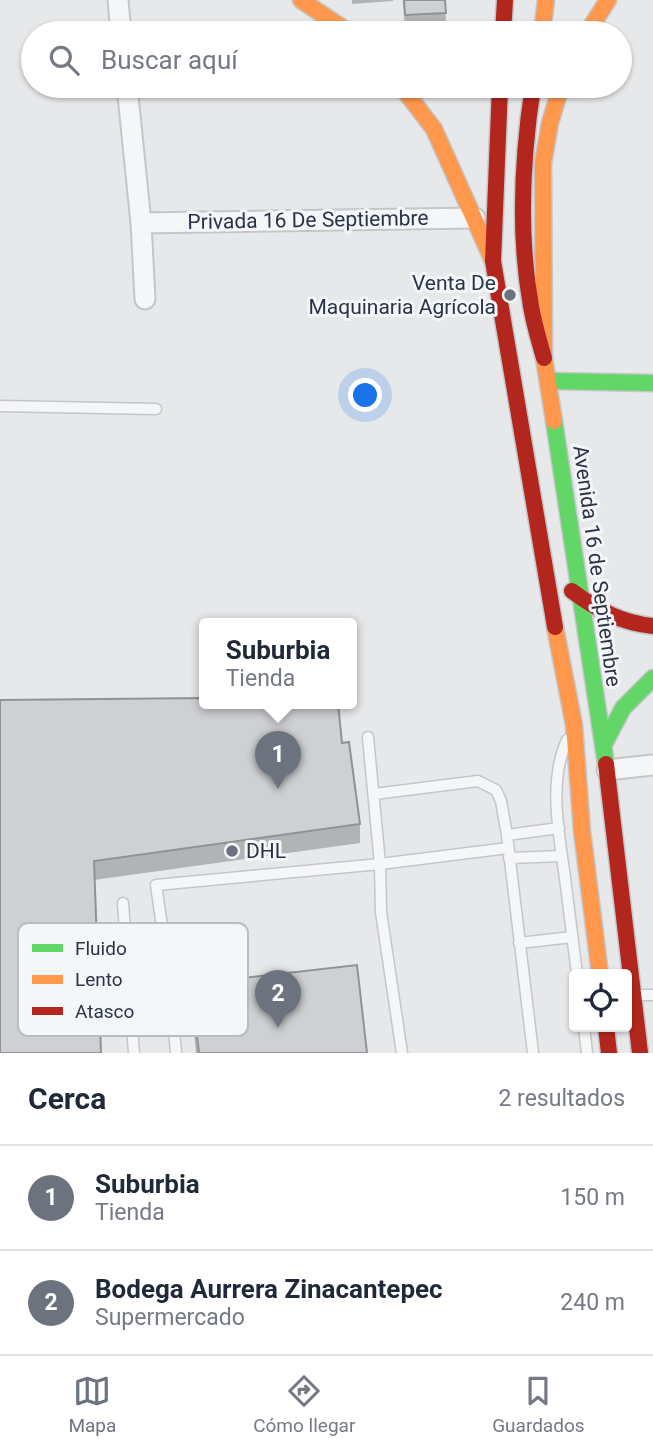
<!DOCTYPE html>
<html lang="es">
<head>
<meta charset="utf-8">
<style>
	:root { --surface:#fff; --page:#f2f2f3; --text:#1f2937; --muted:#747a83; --line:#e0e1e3; --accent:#6c737f }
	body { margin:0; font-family:Roboto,sans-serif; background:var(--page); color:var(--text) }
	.controls { position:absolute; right:21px; bottom:21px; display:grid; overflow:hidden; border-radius:7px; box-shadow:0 2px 5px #0004 }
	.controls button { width:63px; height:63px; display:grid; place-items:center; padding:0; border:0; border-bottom:2px solid var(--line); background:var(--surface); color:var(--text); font:35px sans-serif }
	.you { position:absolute; left:366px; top:396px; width:24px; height:24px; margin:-18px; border:5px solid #fff; border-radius:50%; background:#1a73e8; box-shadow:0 0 0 10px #1a73e833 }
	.badge { display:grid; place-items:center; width:46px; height:46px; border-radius:50%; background:var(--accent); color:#fff; font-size:23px; font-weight:700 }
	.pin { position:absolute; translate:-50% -58px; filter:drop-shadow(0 2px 4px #0008) }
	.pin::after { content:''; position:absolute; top:37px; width:24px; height:21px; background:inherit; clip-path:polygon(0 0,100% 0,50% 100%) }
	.popup { position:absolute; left:199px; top:618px; width:158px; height:91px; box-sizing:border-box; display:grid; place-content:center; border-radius:7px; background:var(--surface); filter:drop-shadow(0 2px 5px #0005); font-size:23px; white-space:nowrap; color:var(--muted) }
	.popup b { font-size:26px; color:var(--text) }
	.popup::after { content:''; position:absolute; left:50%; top:100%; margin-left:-14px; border:14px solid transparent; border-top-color:var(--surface) }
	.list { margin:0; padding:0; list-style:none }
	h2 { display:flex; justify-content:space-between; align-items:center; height:91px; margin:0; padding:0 28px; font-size:30px }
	h2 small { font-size:23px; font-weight:400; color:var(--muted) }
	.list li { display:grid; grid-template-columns:46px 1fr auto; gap:21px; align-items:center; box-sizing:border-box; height:105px; padding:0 28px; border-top:2px solid var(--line) }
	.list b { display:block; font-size:26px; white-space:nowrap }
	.list p { margin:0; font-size:23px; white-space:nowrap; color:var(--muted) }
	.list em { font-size:23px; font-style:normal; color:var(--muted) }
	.icon { flex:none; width:38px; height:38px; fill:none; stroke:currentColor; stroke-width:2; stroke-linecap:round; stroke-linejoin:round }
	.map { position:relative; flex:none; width:653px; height:1053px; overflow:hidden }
	.search { position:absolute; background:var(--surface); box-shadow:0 2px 5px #0004; left:21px; right:21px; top:21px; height:77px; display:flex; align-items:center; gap:18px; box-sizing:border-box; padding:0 24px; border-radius:38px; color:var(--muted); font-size:26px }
	.sheet { height:301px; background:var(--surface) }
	nav { display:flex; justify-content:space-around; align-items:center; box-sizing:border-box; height:98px; border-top:2px solid var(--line); background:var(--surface); font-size:19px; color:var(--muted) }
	nav a { display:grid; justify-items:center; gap:4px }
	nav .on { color:var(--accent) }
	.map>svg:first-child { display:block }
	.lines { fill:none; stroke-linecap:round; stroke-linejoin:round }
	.lane-casing { stroke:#c4c6c8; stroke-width:13 }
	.street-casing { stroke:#c4c6c8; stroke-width:23 }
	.fast-casing { stroke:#c4c6c8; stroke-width:19 }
	.slow-casing { stroke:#c4c6c8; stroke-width:19 }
	.jam-casing { stroke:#c4c6c8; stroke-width:19 }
	.lane { stroke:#f5f6f7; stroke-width:10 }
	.street { stroke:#f5f6f7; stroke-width:19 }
	.fast { stroke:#63d668; stroke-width:16 }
	.slow { stroke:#ff974d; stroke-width:16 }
	.jam { stroke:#b3261e; stroke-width:16 }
	.wall { fill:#b1b3b5 }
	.building { fill:#ced0d3; stroke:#909294; stroke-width:2 }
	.poi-dot { fill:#6c737f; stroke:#f4f6f9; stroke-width:2.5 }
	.labels { text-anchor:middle; stroke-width:6; stroke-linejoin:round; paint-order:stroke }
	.street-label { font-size:21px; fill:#2b3445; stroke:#f4f6f9 }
	.poi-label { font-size:21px; fill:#2b3445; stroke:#f4f6f9; text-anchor:end }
	.key { fill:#f4f6f9; stroke:#b8bcc3; stroke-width:2 }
	.key-label { font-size:19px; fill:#2b3445 }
</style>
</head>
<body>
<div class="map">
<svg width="653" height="1053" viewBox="0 0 653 1053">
	<rect width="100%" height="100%" fill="#e6e8ea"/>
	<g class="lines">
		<g class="lane-casing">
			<path id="lane" d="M0,406l156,3
				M368,737l12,127 1,48 21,141
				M567,740c-19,41 -8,94 -2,138 4,32 8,64 12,96
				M374,794l104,-13 18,9 5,11 6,34 26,218
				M507,835l52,-7
				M509,858l53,-2
				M123,903l11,150
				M519,943l53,-6
				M129,983l41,-2
				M634,995h19
				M584,1027l3,26
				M176,1053l-6,-72 -14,-96 224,-21 128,-16"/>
		</g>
		<g class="street-casing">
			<path id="street" d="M118,0l3,33
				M127,86l14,137 4,76
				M141,223l334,-5
				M607,770l46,-5"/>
		</g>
		<g class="fast-casing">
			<path id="fast" d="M548,381l105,2
				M554,421l52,343
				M603,746l20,-38 30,-30"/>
		</g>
		<g class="slow-casing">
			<path id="slow" d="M301,0l49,33
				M542,33l4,-33
				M587,33l21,-33
				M401,86l33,43 59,132
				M554,421l-10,-63 -1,-195 7,-40 11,-37
				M555,627l19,98 8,106 18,143"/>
		</g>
		<g class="jam-casing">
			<path id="jam" d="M503,33l2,-33
				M500,86l-7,175 62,366
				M533,86c-11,72 -15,148 -2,220 3,18 8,35 13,52
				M572,591c25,19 50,32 81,35
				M606,764l34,289
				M606,1027l3,26"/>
		</g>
		<use href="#lane" class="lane"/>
		<use href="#street" class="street"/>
		<use href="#fast" class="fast"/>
		<use href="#slow" class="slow"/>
		<use href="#jam" class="jam"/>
	</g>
	<path class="wall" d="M352,0h41v1l-41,3z
		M403,0h42l1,27 -41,3z
		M0,700l342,43 18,81v19l-266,37z
		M191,984l176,69h-171l-5,-50z"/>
	<path class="building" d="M404,0h41l1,13 -41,2z
		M205,698v5h133l4,40 7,-1 11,82 -266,37 7,192h-101v-353z
		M357,965l10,88h-168l-8,-69z"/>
	<g class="poi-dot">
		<circle cx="510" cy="295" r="7"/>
		<circle cx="232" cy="851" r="7"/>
	</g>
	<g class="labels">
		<g class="street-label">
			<text transform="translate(308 220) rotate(-1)" y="7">Privada 16 De Septiembre</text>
			<text transform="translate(597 566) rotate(82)" y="7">Avenida 16 de Septiembre</text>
		</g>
		<g class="poi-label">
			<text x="496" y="290">Venta De<tspan x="496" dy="24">Maquinaria Agrícola</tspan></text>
			<text x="246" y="858" text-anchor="start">DHL</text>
		</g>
	</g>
	<rect x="18" y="923" width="230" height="113" rx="10" class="key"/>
	<rect x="32" y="944" width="31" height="8" fill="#63d668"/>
	<rect x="32" y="975" width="31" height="9" fill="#ff974d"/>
	<rect x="32" y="1007" width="31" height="8" fill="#b3261e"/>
	<g class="key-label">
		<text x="75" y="955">Fluido</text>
		<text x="75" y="986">Lento</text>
		<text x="75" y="1018">Atasco</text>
	</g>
</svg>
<div class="controls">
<button><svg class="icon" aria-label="locate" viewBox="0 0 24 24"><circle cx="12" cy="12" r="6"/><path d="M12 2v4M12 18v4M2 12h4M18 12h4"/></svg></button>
</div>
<div class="you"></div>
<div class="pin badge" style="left:278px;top:789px">1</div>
<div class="popup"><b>Suburbia</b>Tienda</div>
<div class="pin badge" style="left:278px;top:1028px">2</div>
<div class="search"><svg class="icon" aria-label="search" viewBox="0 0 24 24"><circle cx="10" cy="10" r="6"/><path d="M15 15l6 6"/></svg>Buscar aquí</div>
</div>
<section class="sheet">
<h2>Cerca<small>2 resultados</small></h2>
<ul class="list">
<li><span class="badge">1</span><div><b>Suburbia</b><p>Tienda</p></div><em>150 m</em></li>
<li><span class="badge">2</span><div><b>Bodega Aurrera Zinacantepec</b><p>Supermercado</p></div><em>240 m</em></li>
</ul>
</section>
<nav>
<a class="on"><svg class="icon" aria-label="map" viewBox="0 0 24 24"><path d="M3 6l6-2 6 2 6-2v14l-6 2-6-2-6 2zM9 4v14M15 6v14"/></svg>Mapa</a>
<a><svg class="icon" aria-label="directions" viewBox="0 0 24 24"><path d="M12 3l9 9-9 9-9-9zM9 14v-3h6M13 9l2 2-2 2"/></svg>Cómo llegar</a>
<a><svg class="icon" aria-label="saved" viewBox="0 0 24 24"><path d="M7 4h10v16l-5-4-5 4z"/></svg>Guardados</a>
</nav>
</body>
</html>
